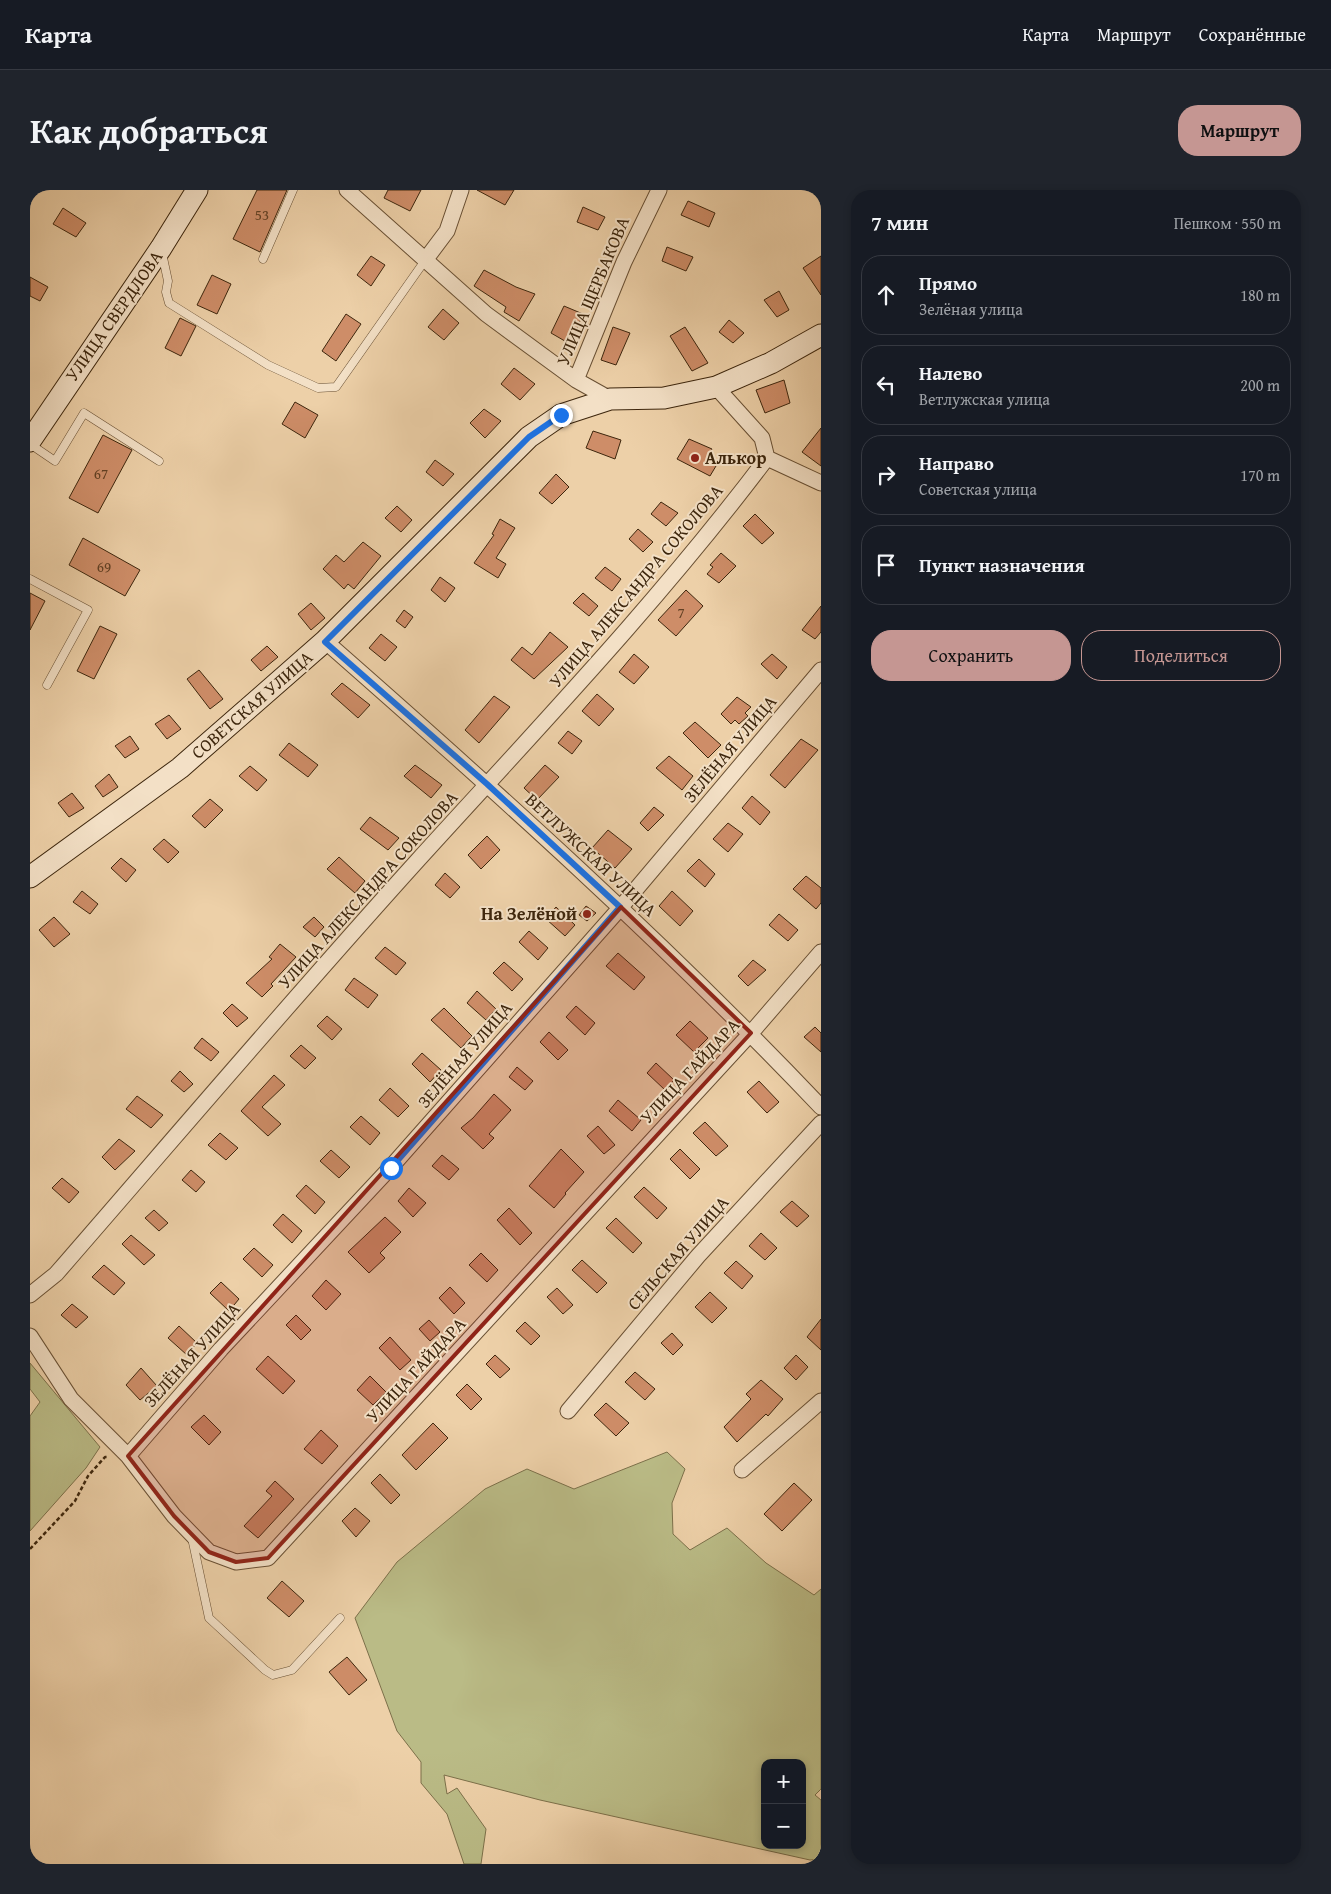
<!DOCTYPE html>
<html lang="ru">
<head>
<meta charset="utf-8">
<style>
	:root { --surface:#171b24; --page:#20242c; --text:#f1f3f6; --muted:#9ea1a6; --line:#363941; --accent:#c59692 }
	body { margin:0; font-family:"Gentium Book Plus",serif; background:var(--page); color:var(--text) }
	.controls { position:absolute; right:15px; bottom:15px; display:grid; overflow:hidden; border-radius:10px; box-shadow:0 2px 8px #0003 }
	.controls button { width:45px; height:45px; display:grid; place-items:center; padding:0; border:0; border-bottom:1px solid var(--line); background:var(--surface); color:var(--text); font:25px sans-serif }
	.stop { position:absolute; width:15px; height:15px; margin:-11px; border:4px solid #1a73e8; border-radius:50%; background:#fff }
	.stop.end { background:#1a73e8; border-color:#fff; box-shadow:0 1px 5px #0008 }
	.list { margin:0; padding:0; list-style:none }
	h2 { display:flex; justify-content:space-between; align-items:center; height:65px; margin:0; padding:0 20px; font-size:21px }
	h2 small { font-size:16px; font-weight:400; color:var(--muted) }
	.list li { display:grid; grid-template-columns:32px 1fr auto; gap:15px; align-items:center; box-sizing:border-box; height:80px; margin:0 10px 10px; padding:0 10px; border:1px solid var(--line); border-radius:20px }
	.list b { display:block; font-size:19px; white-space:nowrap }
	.list p { margin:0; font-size:16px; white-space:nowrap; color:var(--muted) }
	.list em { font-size:16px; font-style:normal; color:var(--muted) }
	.actions { display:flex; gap:10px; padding:15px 20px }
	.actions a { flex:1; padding:11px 0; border:1px solid var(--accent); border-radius:20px; text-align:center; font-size:18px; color:var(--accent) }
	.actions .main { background:var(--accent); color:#111 }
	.icon { flex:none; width:28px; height:28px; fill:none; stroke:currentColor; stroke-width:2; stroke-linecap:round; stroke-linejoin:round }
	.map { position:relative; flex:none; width:791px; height:1674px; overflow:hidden; border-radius:20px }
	header { display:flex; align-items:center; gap:30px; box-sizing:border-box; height:70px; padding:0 25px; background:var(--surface); border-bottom:1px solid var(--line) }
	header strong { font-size:24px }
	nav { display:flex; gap:28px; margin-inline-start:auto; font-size:18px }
	.intro { display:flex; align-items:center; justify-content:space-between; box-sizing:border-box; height:120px; padding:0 30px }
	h1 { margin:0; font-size:35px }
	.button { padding:12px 22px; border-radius:20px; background:var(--accent); color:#111; font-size:18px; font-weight:700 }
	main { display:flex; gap:30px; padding:0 30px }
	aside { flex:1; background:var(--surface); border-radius:20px; box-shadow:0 2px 8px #0003 }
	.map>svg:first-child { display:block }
	.green { fill:#babb86; stroke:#7c704a; fill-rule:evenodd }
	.building { fill:#ce8d68; stroke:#3d260d }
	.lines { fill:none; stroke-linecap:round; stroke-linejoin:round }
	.lane-casing { stroke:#695034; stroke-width:9 }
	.street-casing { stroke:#695034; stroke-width:17 }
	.secondary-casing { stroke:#3d260d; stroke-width:23 }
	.path { stroke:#3d260d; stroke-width:2.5; stroke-dasharray:4 2.5; stroke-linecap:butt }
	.lane { stroke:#f3e0c6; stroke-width:8 }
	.street { stroke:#f3e0c6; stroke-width:15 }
	.secondary { stroke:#f3e0c6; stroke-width:21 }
	.route { stroke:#1a73e8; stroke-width:6 }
	.marked { fill:#8f2418; fill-opacity:0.2; stroke:#8f2418; stroke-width:4; stroke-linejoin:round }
	.poi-dot { fill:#8f2418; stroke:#f3e0c6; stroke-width:2 }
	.labels { text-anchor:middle; stroke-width:4; stroke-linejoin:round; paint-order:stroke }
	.number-label { font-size:15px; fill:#614024 }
	.street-label { font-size:18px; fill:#3d260d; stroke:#f3e0c6 }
	.poi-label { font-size:18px; font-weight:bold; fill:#3d260d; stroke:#f3e0c6; text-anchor:start }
</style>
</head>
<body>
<header>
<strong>Карта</strong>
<nav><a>Карта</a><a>Маршрут</a><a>Сохранённые</a></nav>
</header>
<div class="intro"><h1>Как добраться</h1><a class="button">Маршрут</a></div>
<main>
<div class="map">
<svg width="791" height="1674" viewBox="0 0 791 1674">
	<rect width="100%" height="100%" fill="#edd0a8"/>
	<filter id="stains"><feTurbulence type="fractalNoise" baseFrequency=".004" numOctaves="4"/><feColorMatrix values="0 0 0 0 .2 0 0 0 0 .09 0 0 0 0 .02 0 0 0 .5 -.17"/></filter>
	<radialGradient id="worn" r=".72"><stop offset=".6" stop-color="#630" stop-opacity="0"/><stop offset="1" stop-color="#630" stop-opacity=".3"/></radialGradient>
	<path class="green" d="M0,1173l70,84 -14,21 -56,63v-115l10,-14 -10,-13z
		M637,1262l18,17 -13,34 1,31 17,16 37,-22 39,35 48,32 7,-6v200l-6,6 6,5v59l-11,1 -270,-60 -96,-25 3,19 10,-6 29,41 -5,35h-17l-17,-50 -26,-31v-21l-24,-31 -42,-113 42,-56 88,-73 42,-20 47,20zM735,1573h37v82h-37z"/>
	<path class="building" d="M227,0h30l-27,62 -27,-13z
		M358,0h33l-11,21 -26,-13z
		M447,0h37l-9,15z
		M658,11l27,12 -6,14 -28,-12z
		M553,17l22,10 -7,13 -21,-8z
		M33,18l23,15 -10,14 -23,-13z
		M637,57l26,10 -7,14 -24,-10z
		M341,66l14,9 -14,21 -14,-11z
		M791,66v39l-18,-27z
		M454,80l32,17 19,7 -16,27 -15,-9 2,-5 -32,-21z
		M182,85l19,9 -14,30 -20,-9z
		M0,87l18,10 -8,14 -10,-5z
		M749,101l10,19 -12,7 -13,-17z
		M534,116l19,8 -13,30 -19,-11z
		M413,119l16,14 -15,17 -16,-13z
		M316,124l15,10 -25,37 -14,-10z
		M150,128l16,8 -15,30 -16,-8z
		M699,130l15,13 -11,10 -14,-11z
		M583,137l17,6 -14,32 -15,-5z
		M655,137l23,36 -16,8 -22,-35z
		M484,178l21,16 -15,16 -19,-16z
		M754,190l6,23 -25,10 -9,-23z
		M265,212l23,13 -13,23 -23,-14z
		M454,219l17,12 -16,17 -15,-15z
		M791,238v38l-19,-14z
		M563,241l28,9 -6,19 -29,-11z
		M73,245l29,15 -34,63 -29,-15z
		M659,249l23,10 -4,7 11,5 -9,15 -33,-17z
		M405,270l19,14 -11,12 -17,-14z
		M526,284l13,13 -17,17 -13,-11z
		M631,312l17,11 -12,13 -15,-12z
		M367,316l15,14 -11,12 -16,-14z
		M725,324l19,19 -12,11 -19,-18z
		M470,329l15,9 -19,30 10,6 -8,14 -24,-15 20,-28 -2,-1z
		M608,339l15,13 -10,10 -14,-13z
		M53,348l57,32 -15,26 -56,-31z
		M333,352l18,14 -27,33 -6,-5 -4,5 -21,-20 13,-14 8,7z
		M691,363l15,13 -17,17 -12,-9 6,-7 -3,-2z
		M575,377l16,12 -9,12 -17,-13z
		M410,387l15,11 -10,14 -14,-12z
		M656,400l17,16 -27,30 -18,-16z
		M0,403l15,8 -15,29z
		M553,403l15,13 -9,10 -16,-13z
		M281,413l14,15 -14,12 -13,-16z
		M791,416v26l-6,7 -13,-9z
		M374,420l9,7 -8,11 -9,-7z
		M70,436l17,8 -23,45 -17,-8z
		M520,442l18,15 -34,32 -23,-19 11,-13 10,8z
		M351,444l16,13 -12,14 -16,-13z
		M237,456l11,11 -17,14 -10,-11z
		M604,464l15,13 -15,17 -15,-12z
		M742,464l15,13 -10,12 -16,-15z
		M169,480l24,29 -13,10 -23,-30z
		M312,493l28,22 -12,13 -27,-24z
		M567,504l17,15 -15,17 -17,-15z
		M464,506l16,11 -31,36 -14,-13z
		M707,507l14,10 -6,6 3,3 -9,8 -4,-4 -4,4 -10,-10z
		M139,525l12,14 -14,10 -12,-15z
		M665,532l26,23 -13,13 -25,-25z
		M538,541l14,10 -10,13 -14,-11z
		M100,546l9,13 -14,9 -10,-12z
		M771,549l17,11 -33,38 -15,-13z
		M259,553l29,22 -10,12 -29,-22z
		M639,566l24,20 -11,14 -26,-22z
		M385,575l27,20 -11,13 -27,-22z
		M515,575l14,12 -22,23 -13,-12z
		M220,576l17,14 -10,11 -18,-15z
		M79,584l9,13 -15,10 -8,-11z
		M42,603l12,15 -15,9 -11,-14z
		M722,606l18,16 -10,13 -18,-17z
		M180,609l13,11 -18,18 -13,-12z
		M624,617l10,8 -16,16 -8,-8z
		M340,627l29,21 -11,12 -28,-21z
		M698,633l15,11 -15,18 -15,-13z
		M578,640l24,19 -17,19 -23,-20z
		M457,646l13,14 -19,19 -13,-14z
		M134,649l15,13 -11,11 -15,-14z
		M309,667l26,24 -10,12 -28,-24z
		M91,668l15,12 -10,12 -15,-14z
		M669,669l16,15 -10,13 -18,-16z
		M415,683l15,14 -10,11 -15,-13z
		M776,686l15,12v15l-5,6 -23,-20z
		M52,701l16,13 -8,10 -17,-12z
		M642,701l21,20 -13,15 -21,-20z
		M556,716l10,7 -9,8 -8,-6z
		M526,717l19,18 -10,11 -19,-17z
		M749,724l19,16 -10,11 -19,-16z
		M24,727l16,17 -16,13 -15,-17z
		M284,727l10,10 -9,10 -12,-10z
		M499,741l19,17 -10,12 -19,-18z
		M250,754l16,13 -25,27 2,2 -11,11 -16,-14 26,-24 -3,-2z
		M355,757l21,16 -10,12 -21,-17z
		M588,763l27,24 -11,13 -28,-24z
		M723,770l13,10 -18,16 -10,-10z
		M474,772l19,17 -11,12 -19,-18z
		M324,788l24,17 -10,13 -23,-18z
		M447,801l19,18 -10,11 -19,-17z
		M202,814l16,14 -11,9 -14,-14z
		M546,816l19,17 -10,12 -19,-18z
		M414,818l28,28 -11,12 -30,-28z
		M297,826l15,13 -10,11 -15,-14z
		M660,831l18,17 -14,14 -18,-17z
		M785,837l6,6v19l-17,-15z
		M519,842l19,18 -10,10 -18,-18z
		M172,848l17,14 -8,9 -17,-13z
		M271,855l15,13 -11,11 -15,-13z
		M392,863l19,17 -11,12 -18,-18z
		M626,873l18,17 -9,10 -18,-17z
		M487,877l16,14 -8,9 -16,-13z
		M150,881l13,13 -9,8 -13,-11z
		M244,885l11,10 -23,22 19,17 -13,12 -27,-25z
		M729,891l20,21 -12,11 -20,-21z
		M360,898l19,18 -11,11 -19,-17z
		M464,904l17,16 -22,24 5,4 -11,11 -22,-21 12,-10z
		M107,906l26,19 -12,13 -25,-19z
		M588,910l23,20 -9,11 -23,-20z
		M331,926l19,17 -10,12 -20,-18z
		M675,932l23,24 -12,10 -23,-23z
		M568,936l17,19 -11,9 -17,-18z
		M190,943l18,15 -12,12 -18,-15z
		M89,949l16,12 -20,19 -13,-13z
		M531,959l23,23 -19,21 1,1 -12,14 -25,-22z
		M650,959l20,20 -10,10 -20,-20z
		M301,960l19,17 -11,11 -19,-17z
		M412,965l17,14 -10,11 -17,-14z
		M161,980l14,12 -9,10 -14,-12z
		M32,988l17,14 -10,11 -17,-15z
		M276,995l19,17 -10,12 -19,-18z
		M614,997l23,21 -10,11 -23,-22z
		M379,998l17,15 -13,14 -15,-16z
		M762,1011l17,15 -12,11 -17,-15z
		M479,1018l23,25 -12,12 -23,-25z
		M124,1020l14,13 -9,8 -14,-13z
		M253,1024l19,17 -10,12 -19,-18z
		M355,1027l16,15 -21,21 5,5 -16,15 -21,-21z
		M586,1028l26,25 -9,10 -27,-25z
		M731,1043l16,15 -12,12 -16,-14z
		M101,1045l24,20 -11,10 -22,-21z
		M224,1058l19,17 -11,12 -19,-18z
		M451,1063l17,17 -11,12 -18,-17z
		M552,1070l25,23 -10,10 -25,-23z
		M706,1071l17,15 -11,13 -18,-16z
		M74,1075l21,18 -11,12 -22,-18z
		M296,1090l15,14 -15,16 -14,-14z
		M191,1092l18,17 -10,12 -19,-18z
		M420,1097l15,16 -11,11 -15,-16z
		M527,1098l16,17 -10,9 -16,-17z
		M680,1102l17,16 -15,15 -17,-16z
		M42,1114l16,13 -12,11 -15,-13z
		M266,1125l15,15 -10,10 -15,-15z
		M791,1129v31l-14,-13z
		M399,1130l11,12 -10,9 -11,-12z
		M495,1132l15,14 -9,9 -15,-14z
		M149,1136l18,17 -10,12 -19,-17z
		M642,1143l11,12 -10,10 -12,-12z
		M360,1147l21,23 -11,10 -21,-22z
		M465,1165l15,14 -10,9 -14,-14z
		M766,1165l12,12 -12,13 -12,-12z
		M238,1166l27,25 -12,13 -27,-25z
		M111,1178l16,18 -17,14 -14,-15z
		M605,1182l20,17 -10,11 -20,-18z
		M340,1186l16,16 -13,13 -16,-15z
		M731,1190l22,19 -15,17 -2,-2 -29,28 -13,-15 27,-28 -5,-5z
		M437,1194l15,15 -11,11 -15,-15z
		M576,1213l23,20 -13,13 -22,-21z
		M174,1225l17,17 -12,13 -18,-18z
		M403,1233l15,15 -32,32 -14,-15z
		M291,1240l17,16 -16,18 -18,-15z
		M350,1284l20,21 -9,9 -20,-21z
		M245,1291l19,18 -36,39 -14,-12 28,-30 -6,-5z
		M764,1293l18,17 -30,31 -18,-17z
		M325,1318l15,13 -14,16 -14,-16z
		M252,1391l22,20 -15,16 -22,-19z
		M317,1467l20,23 -18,15 -20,-23z"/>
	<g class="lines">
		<g class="lane-casing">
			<path id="lane" d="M132,63l6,28 -2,11 3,11 99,62 50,23 18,-1 90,-128
				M233,69l30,-69
				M0,254l25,17 29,-48 75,48
				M0,389l58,31 -41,75
				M162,1348l17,80 56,52 8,5 19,-5 48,-52"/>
		</g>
		<g class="street-casing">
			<path id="street" d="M317,0l139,124 90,66 34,19
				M396,69l21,-28 14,-41
				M546,190l48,-118 35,-72
				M686,197l46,51 5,20 54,25
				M295,451c171,150 340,302 496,466
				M0,1105l26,-21c120,-138 239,-278 362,-414 119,-131 242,-260 349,-402
				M0,1146l41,63 57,57 46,60 35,36 27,10 32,-4 483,-525 70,-81
				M538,1221l130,-155 123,-133
				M98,1266l93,-107 170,-182 230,-260 200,-237
				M712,1280l79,-69"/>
		</g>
		<g class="secondary-casing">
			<path id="secondary" d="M0,251l131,-193 36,-58
				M0,687l150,-109 145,-127 204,-204 32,-22 49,-16 54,-1 52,-11 55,-24 50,-28"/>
		</g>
		<path class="path" d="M0,1359l45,-48 13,-25 17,-19h4"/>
		<use href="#lane" class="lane"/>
		<use href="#street" class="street"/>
		<use href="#secondary" class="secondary"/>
	</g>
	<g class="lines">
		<path class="route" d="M361,978l229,-261 -133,-123 -162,-142 204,-205 32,-22"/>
	</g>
	<path class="marked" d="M591,717l130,126 -483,525 -32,4 -27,-10 -35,-36 -46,-60z"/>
	<g class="poi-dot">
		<circle cx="665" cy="268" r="5"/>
		<circle cx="557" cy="724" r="5"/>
	</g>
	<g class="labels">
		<g class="number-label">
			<text x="232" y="30">53</text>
			<text x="71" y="289">67</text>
			<text x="74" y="382">69</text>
			<text x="651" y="428">7</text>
		</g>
		<g class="street-label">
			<text transform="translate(563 101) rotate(-67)" y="6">УЛИЦА ЩЕРБАКОВА</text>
			<text transform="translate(84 126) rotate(-55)" y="6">УЛИЦА СВЕРДЛОВА</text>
			<text transform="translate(606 396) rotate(-50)" y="6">УЛИЦА АЛЕКСАНДРА СОКОЛОВА</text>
			<text transform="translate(222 515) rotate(-41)" y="6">СОВЕТСКАЯ УЛИЦА</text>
			<text transform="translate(700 559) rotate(-50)" y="6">ЗЕЛЁНАЯ УЛИЦА</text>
			<text transform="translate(561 665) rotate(43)" y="6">ВЕТЛУЖСКАЯ УЛИЦА</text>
			<text transform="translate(338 700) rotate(-48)" y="6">УЛИЦА АЛЕКСАНДРА СОКОЛОВА</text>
			<text transform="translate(435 865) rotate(-49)" y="6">ЗЕЛЁНАЯ УЛИЦА</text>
			<text transform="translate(660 881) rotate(-47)" y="6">УЛИЦА ГАЙДАРА</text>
			<text transform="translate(648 1063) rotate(-49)" y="6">СЕЛЬСКАЯ УЛИЦА</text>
			<text transform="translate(162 1165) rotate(-48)" y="6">ЗЕЛЁНАЯ УЛИЦА</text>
			<text transform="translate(386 1180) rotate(-47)" y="6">УЛИЦА ГАЙДАРА</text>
		</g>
		<g class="poi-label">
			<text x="675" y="274">Алькор</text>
			<text x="547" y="730" text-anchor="end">На Зелёной</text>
		</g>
	</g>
	<rect width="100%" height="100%" filter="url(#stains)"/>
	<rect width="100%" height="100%" fill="url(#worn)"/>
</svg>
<div class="controls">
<button>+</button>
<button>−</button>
</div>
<div class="stop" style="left:361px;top:978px"></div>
<div class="stop end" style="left:531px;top:225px"></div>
</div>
<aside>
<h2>7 мин<small>Пешком · 550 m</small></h2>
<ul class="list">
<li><svg class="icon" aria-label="ahead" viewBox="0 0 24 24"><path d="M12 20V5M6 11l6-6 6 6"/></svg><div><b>Прямо</b><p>Зелёная улица</p></div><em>180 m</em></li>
<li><svg class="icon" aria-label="left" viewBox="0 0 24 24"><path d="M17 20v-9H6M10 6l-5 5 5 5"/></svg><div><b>Налево</b><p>Ветлужская улица</p></div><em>200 m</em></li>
<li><svg class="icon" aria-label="right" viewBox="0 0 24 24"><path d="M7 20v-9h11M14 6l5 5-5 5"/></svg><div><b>Направо</b><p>Советская улица</p></div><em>170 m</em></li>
<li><svg class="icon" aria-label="arrive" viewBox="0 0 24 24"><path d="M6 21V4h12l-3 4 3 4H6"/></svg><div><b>Пункт назначения</b></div></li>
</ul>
<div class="actions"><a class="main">Сохранить</a><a>Поделиться</a></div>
</aside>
</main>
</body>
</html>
